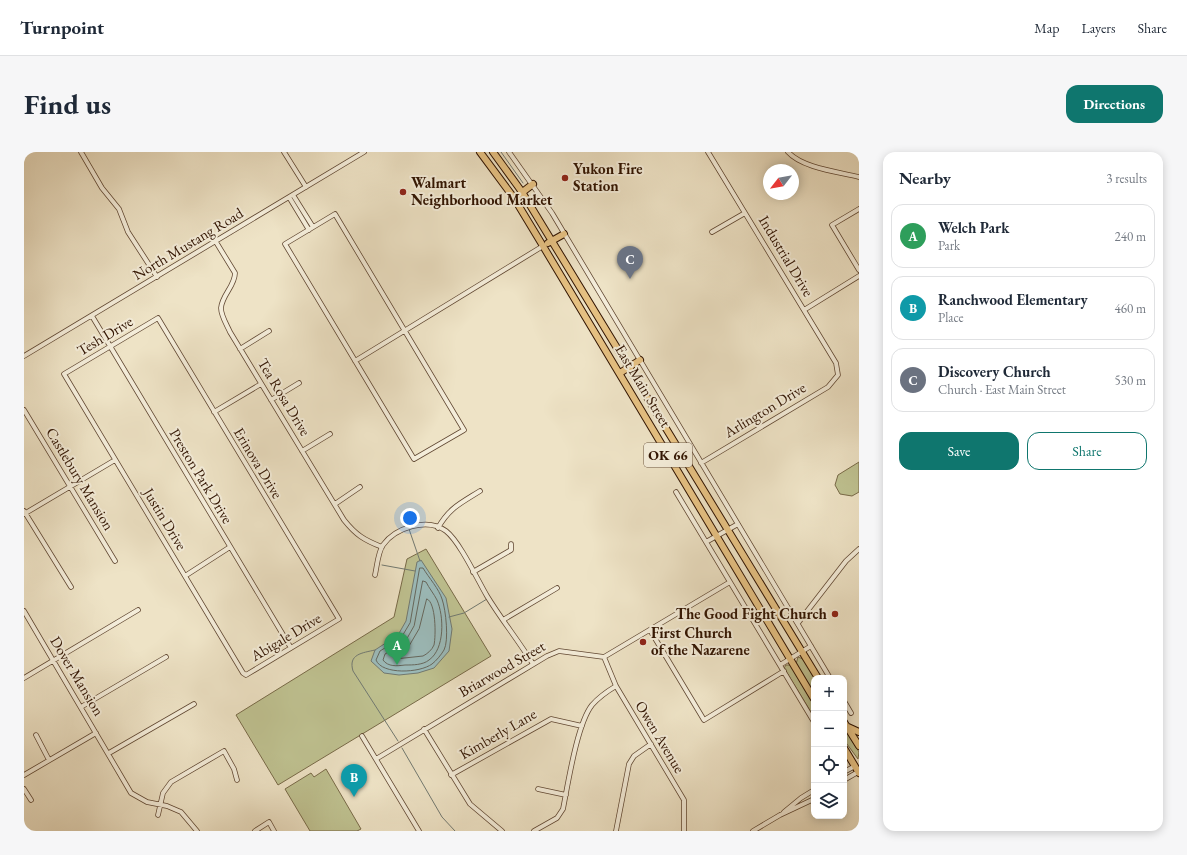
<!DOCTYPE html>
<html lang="en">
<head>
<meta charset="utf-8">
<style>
	:root { --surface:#fff; --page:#f6f6f7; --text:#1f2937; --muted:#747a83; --line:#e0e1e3; --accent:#0f766e }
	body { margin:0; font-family:"EB Garamond",serif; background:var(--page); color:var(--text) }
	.controls { position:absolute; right:12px; bottom:12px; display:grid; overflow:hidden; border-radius:8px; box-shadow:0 2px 10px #0003 }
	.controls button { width:36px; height:36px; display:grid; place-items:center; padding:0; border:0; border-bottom:1px solid var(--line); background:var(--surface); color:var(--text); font:20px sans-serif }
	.compass { position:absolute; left:739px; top:12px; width:36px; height:36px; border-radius:50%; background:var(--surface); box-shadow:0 2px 10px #0003; rotate:239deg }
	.you { position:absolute; left:386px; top:366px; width:14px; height:14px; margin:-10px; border:3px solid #fff; border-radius:50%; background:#1a73e8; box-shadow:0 0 0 6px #1a73e833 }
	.badge { display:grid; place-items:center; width:26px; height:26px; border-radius:50%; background:var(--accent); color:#fff; font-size:13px; font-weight:700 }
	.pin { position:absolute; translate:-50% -33px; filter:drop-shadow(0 1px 2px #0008) }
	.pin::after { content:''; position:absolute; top:21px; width:14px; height:12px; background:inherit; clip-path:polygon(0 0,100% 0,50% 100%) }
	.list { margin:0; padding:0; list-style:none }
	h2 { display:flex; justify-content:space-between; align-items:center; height:52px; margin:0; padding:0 16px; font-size:17px }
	h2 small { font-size:13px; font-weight:400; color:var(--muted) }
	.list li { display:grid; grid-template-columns:26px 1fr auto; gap:12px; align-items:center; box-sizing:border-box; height:64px; margin:0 8px 8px; padding:0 8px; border:1px solid var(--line); border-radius:12px }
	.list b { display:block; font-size:15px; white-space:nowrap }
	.list p { margin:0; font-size:13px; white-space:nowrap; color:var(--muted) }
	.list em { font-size:13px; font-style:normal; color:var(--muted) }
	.actions { display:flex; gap:8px; padding:12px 16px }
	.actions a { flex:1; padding:9px 0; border:1px solid var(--accent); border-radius:12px; text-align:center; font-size:14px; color:var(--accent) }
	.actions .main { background:var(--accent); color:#fff }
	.icon { flex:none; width:22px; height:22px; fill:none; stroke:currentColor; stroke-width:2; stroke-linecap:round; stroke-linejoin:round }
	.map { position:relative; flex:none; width:835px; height:679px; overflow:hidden; border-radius:12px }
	header { display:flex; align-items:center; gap:24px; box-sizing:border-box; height:56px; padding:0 20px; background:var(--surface); border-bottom:1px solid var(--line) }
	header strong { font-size:19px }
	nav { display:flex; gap:22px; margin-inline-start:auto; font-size:14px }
	.intro { display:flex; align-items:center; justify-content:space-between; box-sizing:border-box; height:96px; padding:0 24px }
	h1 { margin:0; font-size:28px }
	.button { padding:10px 18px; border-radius:12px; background:var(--accent); color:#fff; font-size:14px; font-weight:700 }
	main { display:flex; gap:24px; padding:0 24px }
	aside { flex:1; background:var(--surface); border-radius:12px; box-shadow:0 2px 10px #0003 }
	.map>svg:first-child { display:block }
	.green { fill:#bfc291; stroke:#786a48 }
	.water { fill:#9cbdbd; stroke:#717971 }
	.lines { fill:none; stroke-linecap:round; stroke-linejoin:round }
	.shore { stroke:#66685e; stroke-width:1 }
	.stream { stroke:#717971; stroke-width:1 }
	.minor-casing { stroke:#604732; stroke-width:5.5 }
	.highway-casing { stroke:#301300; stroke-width:8 }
	.minor { stroke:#f4edda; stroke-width:4 }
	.highway { stroke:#e7c283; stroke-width:6 }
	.poi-dot { fill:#8f2418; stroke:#f4edda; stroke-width:1.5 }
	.labels { text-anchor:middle; stroke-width:4; stroke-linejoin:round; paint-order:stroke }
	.shield { fill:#f4edda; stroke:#6b5441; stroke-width:1 }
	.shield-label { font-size:14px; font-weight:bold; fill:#301300 }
	.poi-label { font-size:15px; font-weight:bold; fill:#301300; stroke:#f4edda; text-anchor:start }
	.street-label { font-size:15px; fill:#301300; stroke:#f4edda }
</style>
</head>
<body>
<header>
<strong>Turnpoint</strong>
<nav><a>Map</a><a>Layers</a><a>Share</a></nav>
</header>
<div class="intro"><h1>Find us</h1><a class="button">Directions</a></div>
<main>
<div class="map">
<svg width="835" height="679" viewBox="0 0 835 679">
	<rect width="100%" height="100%" fill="#eee3c6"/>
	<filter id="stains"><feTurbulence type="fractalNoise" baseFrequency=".005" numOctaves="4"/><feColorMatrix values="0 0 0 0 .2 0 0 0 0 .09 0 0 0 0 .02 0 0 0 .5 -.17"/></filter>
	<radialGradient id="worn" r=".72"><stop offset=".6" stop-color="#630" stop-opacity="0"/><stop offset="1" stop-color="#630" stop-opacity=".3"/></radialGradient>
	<path class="green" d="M835,310v30l-7,4 -12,-2 -5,-9 3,-10z
		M402,397l65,107 -213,129 -42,-70 158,-98 13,-58z
		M774,505l5,2 12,19 -1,16 -18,-30z
		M762,513h5l23,38v14l-30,-49z
		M820,575l15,25 -1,7 -14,-19z
		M302,617l35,60 -4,2h-47l-25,-42 26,-16 3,4z"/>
	<path class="water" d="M397,408l25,38 6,31 -3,22 -15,17 -16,5 -19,2 -15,-2 -13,-12 4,-11 23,-15 8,-14 11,-59z"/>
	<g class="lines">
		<path class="shore" d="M396,416h3c6,10 16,21 19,31 4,11 7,42 2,51 -3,5 -8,11 -12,14 -12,9 -50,11 -56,-4l4,-9 21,-13 9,-15z
			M399,429l3,1c3,6 8,12 11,18 7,16 8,49 -8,60 -6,5 -16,5 -24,5 -8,1 -17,2 -22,-5l2,-6 20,-12 9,-16z
			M403,447c9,3 9,37 7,46 -2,5 -7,9 -11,11l-28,3 -1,-3 15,-10 10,-17z"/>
		<path class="stream" d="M477,0l22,31
			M385,377l11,32
			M358,413l33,6
			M425,465l15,-4 23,-14
			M351,498c-13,3 -27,4 -22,21l45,70
			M378,596l40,69 13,14"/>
		<g class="minor-casing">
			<path id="minor" d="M57,0l21,36 17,21 9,23 29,45
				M260,0l22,35
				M485,0l43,61 278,465
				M764,0c14,16 51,20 71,25
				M269,43l20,32
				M265,45l20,33
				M835,57l-27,16 27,45
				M311,62l129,216 -50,29 -129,-215z
				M688,80l33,-19
				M192,90l19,31c0,13 -13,22 -14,35 0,8 6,17 9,24l114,188c12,15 20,20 38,27
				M780,158l55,-34
				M68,164l199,332
				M134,166l181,301 -93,56 -3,-2 -179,-299z
				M216,197l29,-18
				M0,204l340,-204
				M331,209l188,-115
				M247,248l28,-17
				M0,258l91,151
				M190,260l47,-28
				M278,299l28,-17
				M677,311l127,-76 10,-12 -2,-12 -128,-211
				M652,340l138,230
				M311,352l25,-17
				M0,359l47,76
				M0,362l91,-54
				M414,376c11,-20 23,-25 42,-37
				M682,390l32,-18
				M449,420l38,-22v-6
				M351,423c2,-9 3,-23 8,-30 12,-17 44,-28 63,-14 14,11 31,48 41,65 14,23 31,44 46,68
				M161,424l45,-29
				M0,459l107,182 16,9 20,4 14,6 16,19
				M479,468l54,-32
				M774,471l48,-62 13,-12
				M626,478l54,90 80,-49
				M580,505l12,29 68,114v31
				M756,513l31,-19
				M0,526l114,-68
				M820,549l7,12
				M57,555l85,-50
				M400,577l46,75 32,27
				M12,583l13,25
				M338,584l57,95
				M85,601l85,-49
				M352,607l171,-103 12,-5 45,6 126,-75
				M820,620l11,-6
				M0,623l72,-42
				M427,623l100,-56 31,7
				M820,628l14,-8
				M0,637l7,11
				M514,637l28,6
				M760,660l17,-14 13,-8
				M134,663l5,-22 8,-11 53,-31 10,18 3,11
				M231,679l14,-9 5,9
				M510,679l23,-13 6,-9c5,-25 14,-85 29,-104 7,-8 14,-13 24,-19
				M592,679l13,-67 5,-8 17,-12
				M729,679l27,-16 34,-16"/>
		</g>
		<g class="highway-casing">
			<path id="highway" d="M456,0l34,46 29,48 271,453
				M469,0l29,40 296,486
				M496,42l13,-10
				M524,91l16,-9
				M596,221l20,-13
				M820,570l15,24
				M824,575l11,5
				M820,596l15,25"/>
		</g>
		<use href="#minor" class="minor"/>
		<use href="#highway" class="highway"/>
	</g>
	<g class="poi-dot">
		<circle cx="541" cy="26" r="4"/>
		<circle cx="379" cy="40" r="4"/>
		<circle cx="811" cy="462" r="4"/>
		<circle cx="619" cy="490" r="4"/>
	</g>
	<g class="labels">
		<rect class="shield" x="620" y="291" width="48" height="24" rx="3"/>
		<g class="shield-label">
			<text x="644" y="308">OK 66</text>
		</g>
		<g class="poi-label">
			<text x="549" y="22">Yukon Fire<tspan x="549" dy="17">Station</tspan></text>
			<text x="387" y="36">Walmart<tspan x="387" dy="17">Neighborhood Market</tspan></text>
			<text x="803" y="467" text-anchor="end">The Good Fight Church</text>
			<text x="627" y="486">First Church<tspan x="627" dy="17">of the Nazarene</tspan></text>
		</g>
		<g class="street-label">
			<text transform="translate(164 92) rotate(-31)" y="5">North Mustang Road</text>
			<text transform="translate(762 104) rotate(59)" y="5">Industrial Drive</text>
			<text transform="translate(81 184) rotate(-31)" y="5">Tesh Drive</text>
			<text transform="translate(619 234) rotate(59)" y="5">East Main Street</text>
			<text transform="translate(260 245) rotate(59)" y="5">Tea Rosa Drive</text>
			<text transform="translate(741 258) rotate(-31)" y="5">Arlington Drive</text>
			<text transform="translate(234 311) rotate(59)" y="5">Erinova Drive</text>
			<text transform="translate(177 324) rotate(59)" y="5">Preston Park Drive</text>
			<text transform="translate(56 327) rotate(59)" y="5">Castlebury Mansion</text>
			<text transform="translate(141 367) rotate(59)" y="5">Justin Drive</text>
			<text transform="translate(262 485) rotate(-31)" y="5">Abigale Drive</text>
			<text transform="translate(478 517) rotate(-30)" y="5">Briarwood Street</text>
			<text transform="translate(53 524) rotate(59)" y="5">Dover Mansion</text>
			<text transform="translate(474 582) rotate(-30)" y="5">Kimberly Lane</text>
			<text transform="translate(636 585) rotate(59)" y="5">Owen Avenue</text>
		</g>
	</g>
	<rect width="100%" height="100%" filter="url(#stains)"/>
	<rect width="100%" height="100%" fill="url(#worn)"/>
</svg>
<div class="controls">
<button>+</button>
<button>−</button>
<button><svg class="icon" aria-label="locate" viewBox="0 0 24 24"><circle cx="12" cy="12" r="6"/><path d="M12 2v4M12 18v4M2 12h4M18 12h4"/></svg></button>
<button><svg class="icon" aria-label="layers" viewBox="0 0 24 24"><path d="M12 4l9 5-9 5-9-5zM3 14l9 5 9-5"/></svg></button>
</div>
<svg class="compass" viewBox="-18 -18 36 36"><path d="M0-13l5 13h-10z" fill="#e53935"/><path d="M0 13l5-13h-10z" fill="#747a83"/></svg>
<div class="you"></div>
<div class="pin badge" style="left:373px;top:513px;background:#2e9e5b">A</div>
<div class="pin badge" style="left:330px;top:645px;background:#0f9aa8">B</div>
<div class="pin badge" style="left:606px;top:127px;background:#6b7280">C</div>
</div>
<aside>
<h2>Nearby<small>3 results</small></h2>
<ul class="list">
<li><span class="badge" style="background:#2e9e5b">A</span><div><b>Welch Park</b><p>Park</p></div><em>240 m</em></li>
<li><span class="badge" style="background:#0f9aa8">B</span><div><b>Ranchwood Elementary</b><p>Place</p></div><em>460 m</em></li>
<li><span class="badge" style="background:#6b7280">C</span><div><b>Discovery Church</b><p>Church · East Main Street</p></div><em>530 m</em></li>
</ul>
<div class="actions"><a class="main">Save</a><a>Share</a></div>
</aside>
</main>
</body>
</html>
